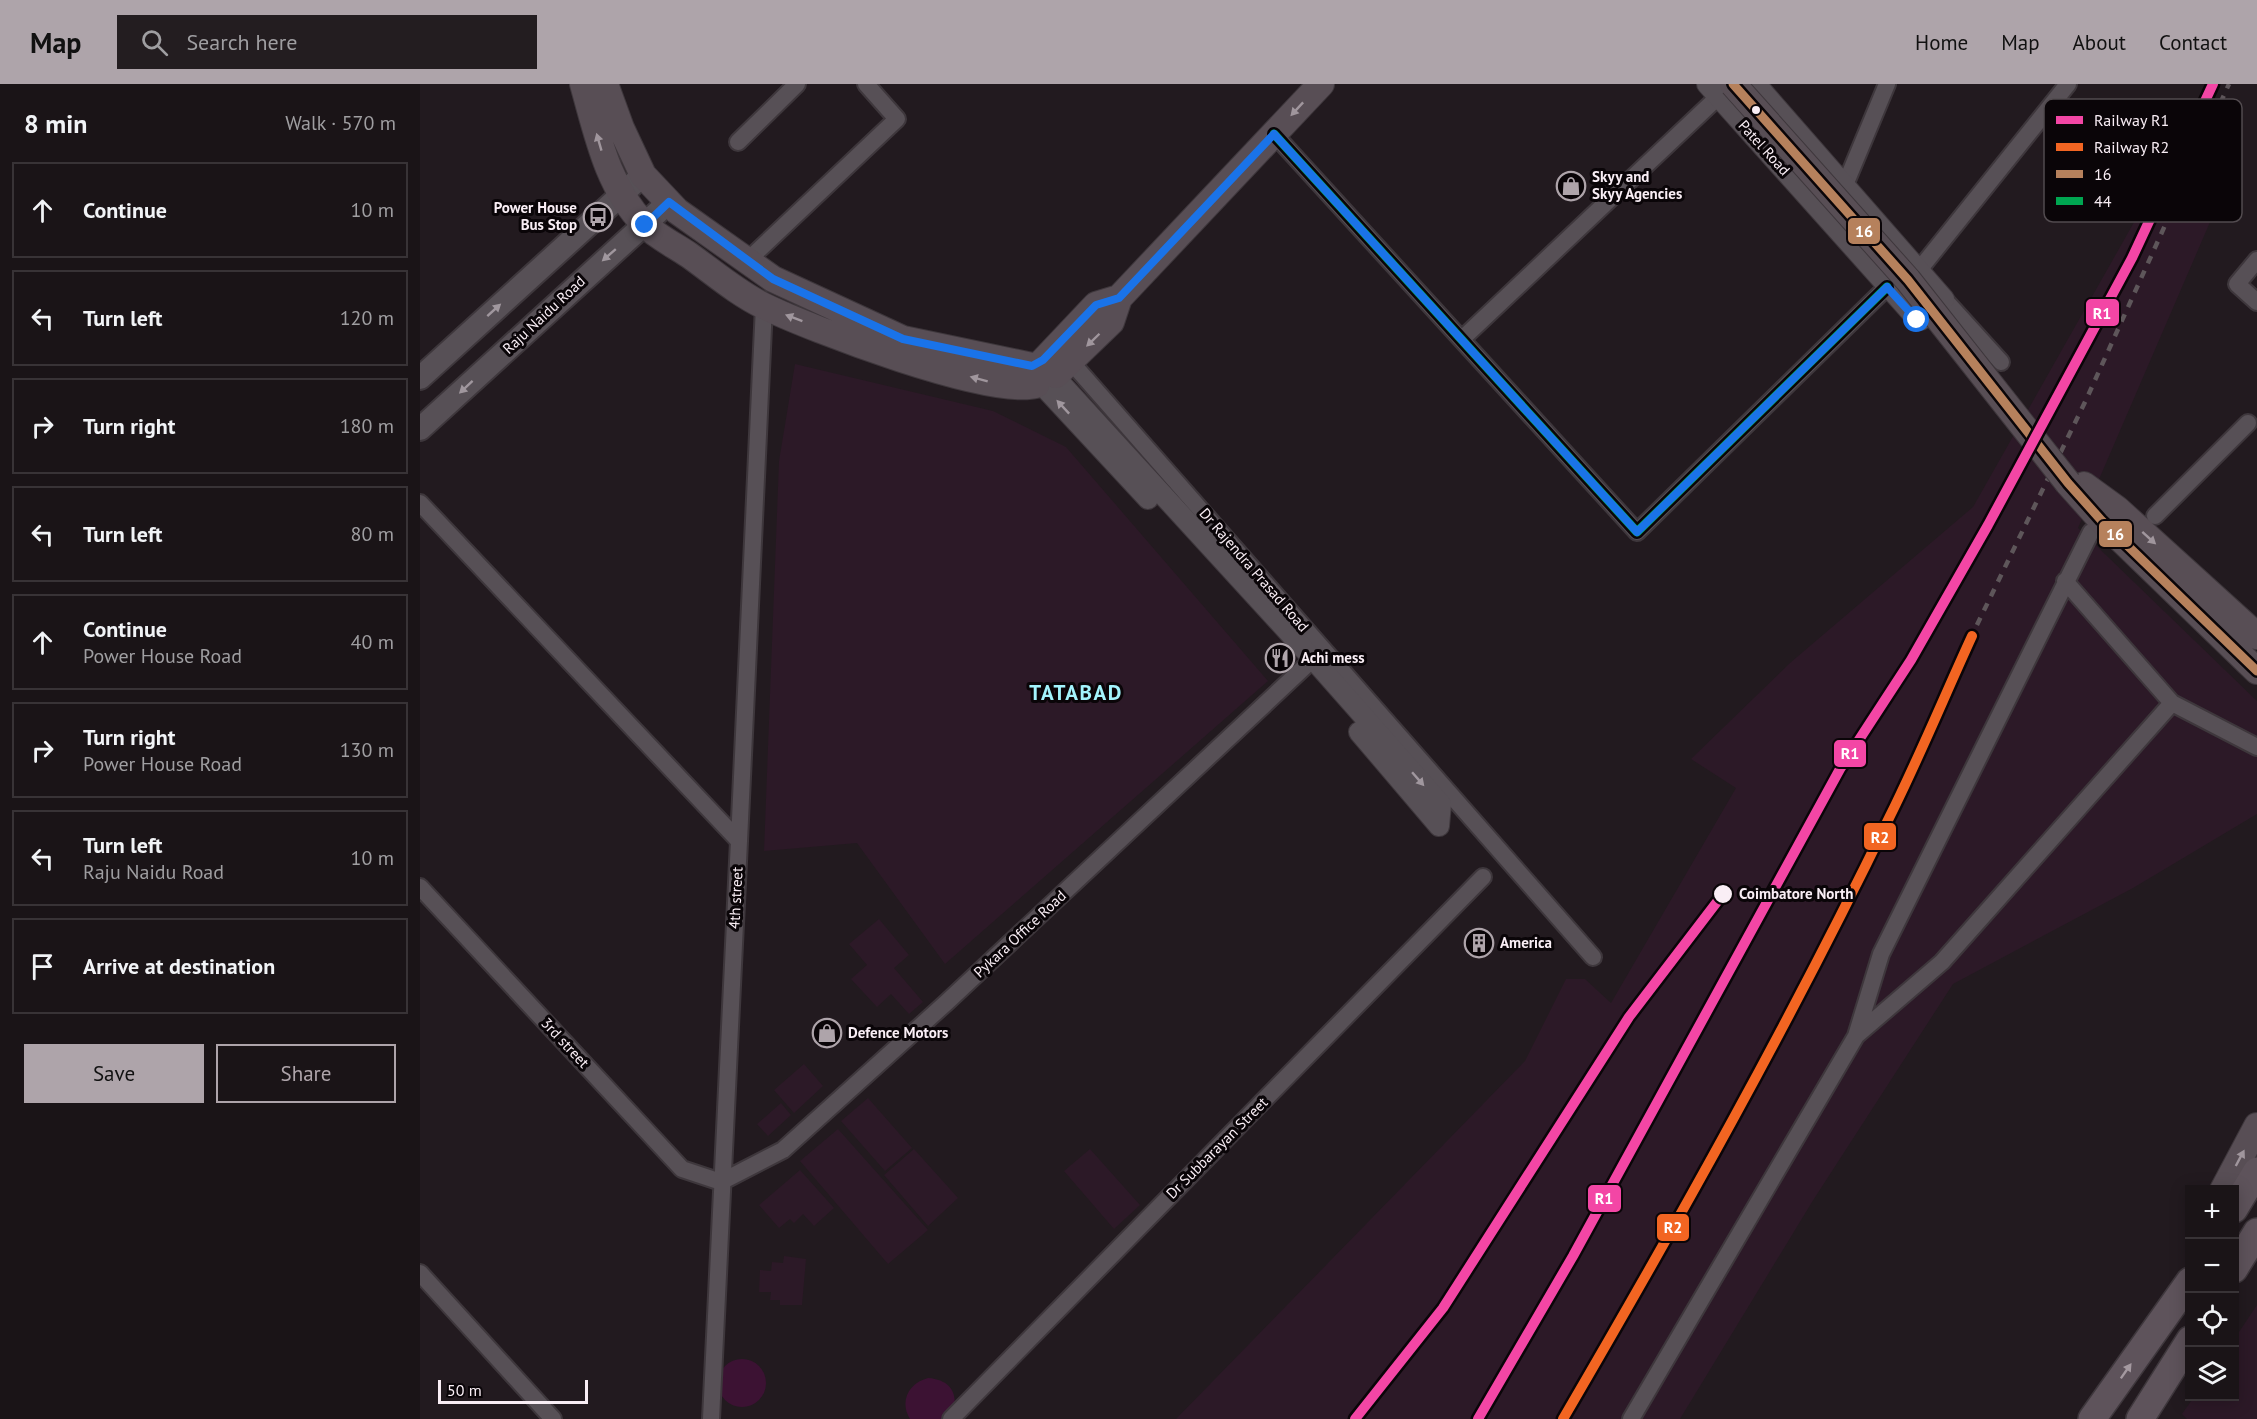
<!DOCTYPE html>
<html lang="en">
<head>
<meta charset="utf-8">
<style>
	:root { --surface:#1a1417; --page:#231d20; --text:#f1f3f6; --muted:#9f9ea1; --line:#383336; --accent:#aea4aa }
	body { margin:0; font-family:"PT Sans",sans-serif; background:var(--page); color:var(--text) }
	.controls { position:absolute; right:18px; bottom:18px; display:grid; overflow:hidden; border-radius:0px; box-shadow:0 3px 15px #0003 }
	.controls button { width:54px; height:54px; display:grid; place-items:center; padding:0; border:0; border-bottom:2px solid var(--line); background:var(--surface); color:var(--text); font:30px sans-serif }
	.scale { position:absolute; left:18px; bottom:15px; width:150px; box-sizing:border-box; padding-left:6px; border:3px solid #f9eef5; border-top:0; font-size:16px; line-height:21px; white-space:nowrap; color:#f9eef5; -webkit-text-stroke:4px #0a0508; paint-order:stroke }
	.stop { position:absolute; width:18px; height:18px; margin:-14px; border:4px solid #1a73e8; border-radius:50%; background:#fff }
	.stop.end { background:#1a73e8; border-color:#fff; box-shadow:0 2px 6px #0008 }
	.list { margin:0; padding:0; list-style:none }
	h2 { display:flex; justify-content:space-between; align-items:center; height:78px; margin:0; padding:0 24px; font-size:26px }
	h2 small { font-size:20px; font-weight:400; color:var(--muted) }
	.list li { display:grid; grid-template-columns:39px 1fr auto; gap:18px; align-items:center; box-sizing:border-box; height:96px; margin:0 12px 12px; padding:0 12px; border:2px solid var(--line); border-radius:0px }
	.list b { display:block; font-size:22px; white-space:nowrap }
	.list p { margin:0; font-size:20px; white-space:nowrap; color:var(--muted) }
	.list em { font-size:20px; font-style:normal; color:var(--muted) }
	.actions { display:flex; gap:12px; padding:18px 24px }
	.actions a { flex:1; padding:14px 0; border:2px solid var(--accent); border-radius:0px; text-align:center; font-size:21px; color:var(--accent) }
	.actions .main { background:var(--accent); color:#111 }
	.icon { flex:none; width:33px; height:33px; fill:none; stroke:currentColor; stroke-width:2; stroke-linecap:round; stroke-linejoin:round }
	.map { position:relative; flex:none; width:1837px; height:1335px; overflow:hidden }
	header { display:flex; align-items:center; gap:36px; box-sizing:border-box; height:84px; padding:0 30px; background:var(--accent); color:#111 }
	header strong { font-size:28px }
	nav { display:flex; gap:33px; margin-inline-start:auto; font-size:21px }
	.search { width:420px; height:54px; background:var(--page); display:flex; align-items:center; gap:15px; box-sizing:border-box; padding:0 21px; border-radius:0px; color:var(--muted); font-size:22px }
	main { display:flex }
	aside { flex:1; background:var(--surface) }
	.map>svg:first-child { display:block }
	.built { fill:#2c1927 }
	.green { fill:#3c1233 }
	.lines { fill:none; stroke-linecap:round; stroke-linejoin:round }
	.minor-casing { stroke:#3e373c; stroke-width:20 }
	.tertiary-casing { stroke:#3e373c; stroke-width:22 }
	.secondary-casing { stroke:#3e373c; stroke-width:26 }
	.primary-casing { stroke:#3e373c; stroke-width:28 }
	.trunk-casing { stroke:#3e373c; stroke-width:30 }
	.minor { stroke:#575056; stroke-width:16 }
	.tertiary { stroke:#575056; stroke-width:20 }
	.secondary { stroke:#575056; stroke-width:22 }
	.primary { stroke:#584e55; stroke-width:26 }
	.trunk { stroke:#5e535b; stroke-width:27 }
	.rail { stroke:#5e565a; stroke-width:4.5; stroke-dasharray:8 8; stroke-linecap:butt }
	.primary-bridge-casing { stroke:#3e373c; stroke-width:28; stroke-linecap:butt }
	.primary-bridge { stroke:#584e55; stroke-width:26 }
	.bus-1-casing { stroke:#0a0508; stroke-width:14 }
	.bus-2-casing { stroke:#0a0508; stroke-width:14 }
	.bus-1 { stroke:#b6815c; stroke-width:9 }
	.bus-2 { stroke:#00a651; stroke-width:9 }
	.rail-1-casing { stroke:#0a0508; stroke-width:15 }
	.rail-2-casing { stroke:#0a0508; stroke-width:15 }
	.rail-1 { stroke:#f346a5; stroke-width:10 }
	.rail-2 { stroke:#f26522; stroke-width:10 }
	.oneway { fill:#a0969d }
	.oneway2 { fill:#a0979e }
	.oneway3 { fill:#a499a0 }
	.route { stroke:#1a73e8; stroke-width:8 }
	.bus-dot { fill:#f9eef5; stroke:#0a0508; stroke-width:2 }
	.labels { text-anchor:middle; stroke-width:6; stroke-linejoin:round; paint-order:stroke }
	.street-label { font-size:15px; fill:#f9eef5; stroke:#0a0508 }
	.poi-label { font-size:15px; font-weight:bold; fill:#f9eef5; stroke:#0a0508; text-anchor:start }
	.stop-label { font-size:15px; font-weight:bold; fill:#f9eef5; stroke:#0a0508; text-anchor:start }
	.district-label { font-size:21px; font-weight:bold; letter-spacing:1.5px; fill:#a3f4fd; stroke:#0a0508 }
	.key { fill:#0a0508; stroke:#524b4f; stroke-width:1.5 }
	.key-label { font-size:16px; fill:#f9eef5 }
	.line-badge { stroke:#0a0508; stroke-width:2 }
	.badge-label { font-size:16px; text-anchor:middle; font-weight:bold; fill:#fff }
</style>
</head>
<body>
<header>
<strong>Map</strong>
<div class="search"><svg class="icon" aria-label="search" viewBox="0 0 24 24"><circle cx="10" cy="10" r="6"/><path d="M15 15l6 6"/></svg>Search here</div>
<nav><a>Home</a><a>Map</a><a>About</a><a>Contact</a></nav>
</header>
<main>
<aside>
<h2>8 min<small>Walk · 570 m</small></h2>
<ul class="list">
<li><svg class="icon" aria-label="ahead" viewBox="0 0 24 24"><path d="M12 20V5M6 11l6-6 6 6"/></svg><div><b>Continue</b></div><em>10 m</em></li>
<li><svg class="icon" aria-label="left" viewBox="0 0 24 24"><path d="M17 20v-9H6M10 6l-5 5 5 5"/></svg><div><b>Turn left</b></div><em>120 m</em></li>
<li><svg class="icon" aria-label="right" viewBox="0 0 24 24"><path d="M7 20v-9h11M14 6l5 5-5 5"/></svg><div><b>Turn right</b></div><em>180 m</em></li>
<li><svg class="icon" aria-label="left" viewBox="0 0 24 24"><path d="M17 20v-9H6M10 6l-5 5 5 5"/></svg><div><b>Turn left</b></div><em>80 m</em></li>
<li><svg class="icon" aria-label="ahead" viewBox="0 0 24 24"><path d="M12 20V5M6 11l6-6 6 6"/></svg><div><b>Continue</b><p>Power House Road</p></div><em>40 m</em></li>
<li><svg class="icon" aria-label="right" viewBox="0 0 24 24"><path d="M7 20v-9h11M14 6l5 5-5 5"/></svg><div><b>Turn right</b><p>Power House Road</p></div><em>130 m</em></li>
<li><svg class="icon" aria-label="left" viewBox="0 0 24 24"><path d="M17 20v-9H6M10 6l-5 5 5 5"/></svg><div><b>Turn left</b><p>Raju Naidu Road</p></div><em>10 m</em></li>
<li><svg class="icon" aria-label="arrive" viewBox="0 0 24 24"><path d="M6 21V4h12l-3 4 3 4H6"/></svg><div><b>Arrive at destination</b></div></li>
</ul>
<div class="actions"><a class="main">Save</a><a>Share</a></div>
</aside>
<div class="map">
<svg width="1837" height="1335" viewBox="0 0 1837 1335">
	<rect width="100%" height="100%" fill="#221a1f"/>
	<path class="built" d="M1743,87l57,28 -142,329 179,173v113l-124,74 -180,96 -141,218 -132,217h-504l349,-358 41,-82h19l26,24 125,-215 -45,-29 99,-96 183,-156z
		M375,280l198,47 73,36 202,234 -323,283 -88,-121 -93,8 15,-390z
		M459,835l30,36 -15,13 29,34 -14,12 -18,-20 -14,13 -26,-28 16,-14 -18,-21z
		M384,980l19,22 -29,27 -20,-23z
		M448,1014l44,50 -27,23 -44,-50z
		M361,1019l10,12 -23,21 -11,-12z
		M418,1045l90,101 -40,34 -88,-103z
		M494,1065l44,49 -30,28 -44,-51z
		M670,1065l50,56 -26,24 -50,-58z
		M380,1086l34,38 -20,18 -11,-12 -9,9 -4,-4 -11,9 -20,-23z
		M364,1172l22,3 -4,46h-22v-5h-10l1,-8h-12l1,-22 11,1 1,-9 11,1z
		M1837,1221v114h-70l-5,-5 12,-17 40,-1 1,-58z"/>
	<path class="green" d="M298 1299a24 24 0 1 1 48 0a24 24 0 1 1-48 0Z
		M508,1294c26,2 31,19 24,41h-42c-11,-18 -1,-36 18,-41z"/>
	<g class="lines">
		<g class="minor-casing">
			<path id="minor" d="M854,50l363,398 250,-245
				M318,58l59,-58
				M1425,101l42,-101
				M1837,176l-20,24 20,18
				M327,177l150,-142 -31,-35
				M1499,186l149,-186
				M1524,215l57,63
				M1042,255l256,-242
				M645,271l528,602
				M0,419l319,338 -28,578
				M1735,432l93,-93
				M1645,497l107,122
				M319,757l25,-535
				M0,803l262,282 39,13 62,-32 164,-148 366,-343
				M1437,951l85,-73 230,-259 85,44
				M0,1189l133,146
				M531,1335l532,-542
				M1211,1335l225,-383 25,-82 210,-422"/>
		</g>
		<g class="tertiary-casing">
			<path id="tertiary" d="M1287,0l210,235 4,1 23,-21 -188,-215
				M635,293l258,282 128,145 -2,22
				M624,303l104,112
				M939,648l80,94"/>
		</g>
		<g class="secondary-casing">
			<path id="secondary" d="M0,294l223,-203
				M0,345l249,-227"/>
		</g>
		<g class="primary-casing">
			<path id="primary" d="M163,0c14,49 24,102 61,140 12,12 30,21 45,31 24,17 48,38 75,51 47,23 226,91 272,79
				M185,0l16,44 22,47 34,36 96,68 130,60 129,27
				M623,277l53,-56 23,-7
				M636,291l55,-53 8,-24 202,-214
				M1648,399l33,37 156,151
				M1664,401l33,24 140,127
				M1803,1106l34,-64"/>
		</g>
		<g class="trunk-casing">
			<path id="trunk" d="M1814,1125l23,-38
				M1814,1185l23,-37
				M1672,1335l98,-138
				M1720,1335l50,-79"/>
		</g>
		<use href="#minor" class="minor"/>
		<use href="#tertiary" class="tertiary"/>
		<use href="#secondary" class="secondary"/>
		<use href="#primary" class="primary"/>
		<use href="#trunk" class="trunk"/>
		<path class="rail" d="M935,1335l88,-111 186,-291 94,-123
			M1143,1335l71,-121 123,-225 133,-256 85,-188 111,-229 143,-316"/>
		<g class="primary-bridge-casing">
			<path id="primary-bridge" d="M1313,0l175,196 160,203"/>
		</g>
		<use href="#primary-bridge" class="primary-bridge"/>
		<g class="bus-1-casing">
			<path id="bus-1" d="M1313,0l175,196 160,203 33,37 156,151"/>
		</g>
		<g class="bus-2-casing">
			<path id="bus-2" d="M854,50l363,398 250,-245"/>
		</g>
		<use href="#bus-1" class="bus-1"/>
		<use href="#bus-2" class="bus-2"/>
		<g class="rail-1-casing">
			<path id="rail-1" d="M935,1335l88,-111 186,-291 94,-123
				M1058,1335l95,-163 267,-487 71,-109 77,-135 144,-267 81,-174"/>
		</g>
		<g class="rail-2-casing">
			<path id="rail-2" d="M1143,1335c115,-197 227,-397 326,-601 30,-60 55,-121 83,-182"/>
		</g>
		<use href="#rail-1" class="rail-1"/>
		<use href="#rail-2" class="rail-2"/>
	</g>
	<defs><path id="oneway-solid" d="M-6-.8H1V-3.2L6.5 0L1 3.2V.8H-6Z" transform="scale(1.5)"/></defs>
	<g class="oneway">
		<use href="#oneway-solid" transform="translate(877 25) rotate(133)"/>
		<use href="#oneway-solid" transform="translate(179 58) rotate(-106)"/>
		<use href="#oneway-solid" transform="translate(374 234) rotate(-159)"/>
		<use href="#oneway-solid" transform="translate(673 256) rotate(136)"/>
		<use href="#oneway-solid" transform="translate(559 295) rotate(-165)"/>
		<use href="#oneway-solid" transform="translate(1729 454) rotate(42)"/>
		<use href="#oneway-solid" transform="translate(1820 1074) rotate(-62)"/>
	</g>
	<g class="oneway2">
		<use href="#oneway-solid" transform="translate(189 171) rotate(139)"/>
		<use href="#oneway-solid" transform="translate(74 226) rotate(-42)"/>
		<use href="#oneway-solid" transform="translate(46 303) rotate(137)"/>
		<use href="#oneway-solid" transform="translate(643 323) rotate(-133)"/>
		<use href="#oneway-solid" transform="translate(998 695) rotate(49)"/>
	</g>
	<use class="oneway3" href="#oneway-solid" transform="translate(1706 1287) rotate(-55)"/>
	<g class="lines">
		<path class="route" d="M225,141l24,-23 104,77 130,60 129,27 11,-6 53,-55 23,-7 155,-164 363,398 250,-245 30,33"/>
	</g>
	<defs>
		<g id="shop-ring" transform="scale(1.5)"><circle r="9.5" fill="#0a0508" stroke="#aea4aa" stroke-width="1.5"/><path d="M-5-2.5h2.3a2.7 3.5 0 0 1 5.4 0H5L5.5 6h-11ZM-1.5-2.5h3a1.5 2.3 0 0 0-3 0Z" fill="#aea4aa"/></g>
		<g id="bus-ring" transform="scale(1.5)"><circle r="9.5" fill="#0a0508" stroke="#aea4aa" stroke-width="1.5"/><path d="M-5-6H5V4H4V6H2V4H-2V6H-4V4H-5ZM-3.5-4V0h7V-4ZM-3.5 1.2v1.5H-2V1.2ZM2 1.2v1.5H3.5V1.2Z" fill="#aea4aa"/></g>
		<g id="restaurant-ring" transform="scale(1.5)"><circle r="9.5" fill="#0a0508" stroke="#aea4aa" stroke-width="1.5"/><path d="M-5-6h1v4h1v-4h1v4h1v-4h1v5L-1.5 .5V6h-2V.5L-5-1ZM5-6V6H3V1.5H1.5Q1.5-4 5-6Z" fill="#aea4aa"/></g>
		<g id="building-ring" transform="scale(1.5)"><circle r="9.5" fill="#0a0508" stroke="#aea4aa" stroke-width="1.5"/><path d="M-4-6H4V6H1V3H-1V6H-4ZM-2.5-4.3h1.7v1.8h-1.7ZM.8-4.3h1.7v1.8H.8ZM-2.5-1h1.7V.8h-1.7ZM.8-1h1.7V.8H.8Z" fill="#aea4aa"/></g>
	</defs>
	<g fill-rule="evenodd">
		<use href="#shop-ring" x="1151" y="102"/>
		<use href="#bus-ring" x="178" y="133"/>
		<use href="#restaurant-ring" x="860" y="574"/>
		<use href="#building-ring" x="1059" y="859"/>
		<use href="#shop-ring" x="407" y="949"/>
	</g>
	<g class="bus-dot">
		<circle cx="1336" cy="26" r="5"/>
		<circle cx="1303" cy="810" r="10"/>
	</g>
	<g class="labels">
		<g class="street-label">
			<text transform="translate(1344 64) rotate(48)" y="5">Patel Road</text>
			<text transform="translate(124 231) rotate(-43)" y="5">Raju Naidu Road</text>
			<text transform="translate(834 486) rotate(49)" y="5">Dr Rajendra Prasad Road</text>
			<text transform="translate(316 814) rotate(-87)" y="5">4th street</text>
			<text transform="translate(600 850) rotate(-43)" y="5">Pykara Office Road</text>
			<text transform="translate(145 959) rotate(47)" y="5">3rd street</text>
			<text transform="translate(797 1064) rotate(-45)" y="5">Dr Subbarayan Street</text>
		</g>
		<g class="poi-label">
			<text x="1172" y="98">Skyy and<tspan x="1172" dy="17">Skyy Agencies</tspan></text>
			<text x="157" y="129" text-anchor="end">Power House<tspan x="157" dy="17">Bus Stop</tspan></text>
			<text x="881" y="579">Achi mess</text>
			<text x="1080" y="864">America</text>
			<text x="428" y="954">Defence Motors</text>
		</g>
		<g class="stop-label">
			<text x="1319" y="815">Coimbatore North</text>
		</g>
		<g class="district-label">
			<text x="656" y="616">TATABAD</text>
		</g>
	</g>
	<rect x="1624" y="15" width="198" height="123" rx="9" class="key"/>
	<rect x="1636" y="32" width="27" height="8" fill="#f346a5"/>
	<rect x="1636" y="59" width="27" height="8" fill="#f26522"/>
	<rect x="1636" y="86" width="27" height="8" fill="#b6815c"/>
	<rect x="1636" y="113" width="27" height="8" fill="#00a651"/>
	<g class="key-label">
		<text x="1674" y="42">Railway R1</text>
		<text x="1674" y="69">Railway R2</text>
		<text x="1674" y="96">16</text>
		<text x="1674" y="123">44</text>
	</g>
	<g class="line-badge">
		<rect x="1427" y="133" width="34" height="28" rx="6" fill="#b6815c"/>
		<rect x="1665" y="214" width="35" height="29" rx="6" fill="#f346a5"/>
		<rect x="1678" y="436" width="35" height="28" rx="6" fill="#b6815c"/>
		<rect x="1413" y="655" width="34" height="29" rx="6" fill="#f346a5"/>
		<rect x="1443" y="738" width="34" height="29" rx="6" fill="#f26522"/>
		<rect x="1167" y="1100" width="35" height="29" rx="6" fill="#f346a5"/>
		<rect x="1236" y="1129" width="34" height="29" rx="6" fill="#f26522"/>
	</g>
	<g class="badge-label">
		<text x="1444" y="153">16</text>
		<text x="1682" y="235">R1</text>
		<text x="1695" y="456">16</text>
		<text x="1430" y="675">R1</text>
		<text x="1460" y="759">R2</text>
		<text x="1184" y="1120">R1</text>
		<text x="1253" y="1149">R2</text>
	</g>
</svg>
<div class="controls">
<button>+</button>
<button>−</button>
<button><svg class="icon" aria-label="locate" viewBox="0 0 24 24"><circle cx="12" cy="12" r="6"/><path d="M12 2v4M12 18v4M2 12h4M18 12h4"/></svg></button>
<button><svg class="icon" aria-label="layers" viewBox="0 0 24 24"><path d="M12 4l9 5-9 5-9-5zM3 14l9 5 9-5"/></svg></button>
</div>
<div class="scale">50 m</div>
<div class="stop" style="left:1497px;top:236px"></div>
<div class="stop end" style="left:225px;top:141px"></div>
</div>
</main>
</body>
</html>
